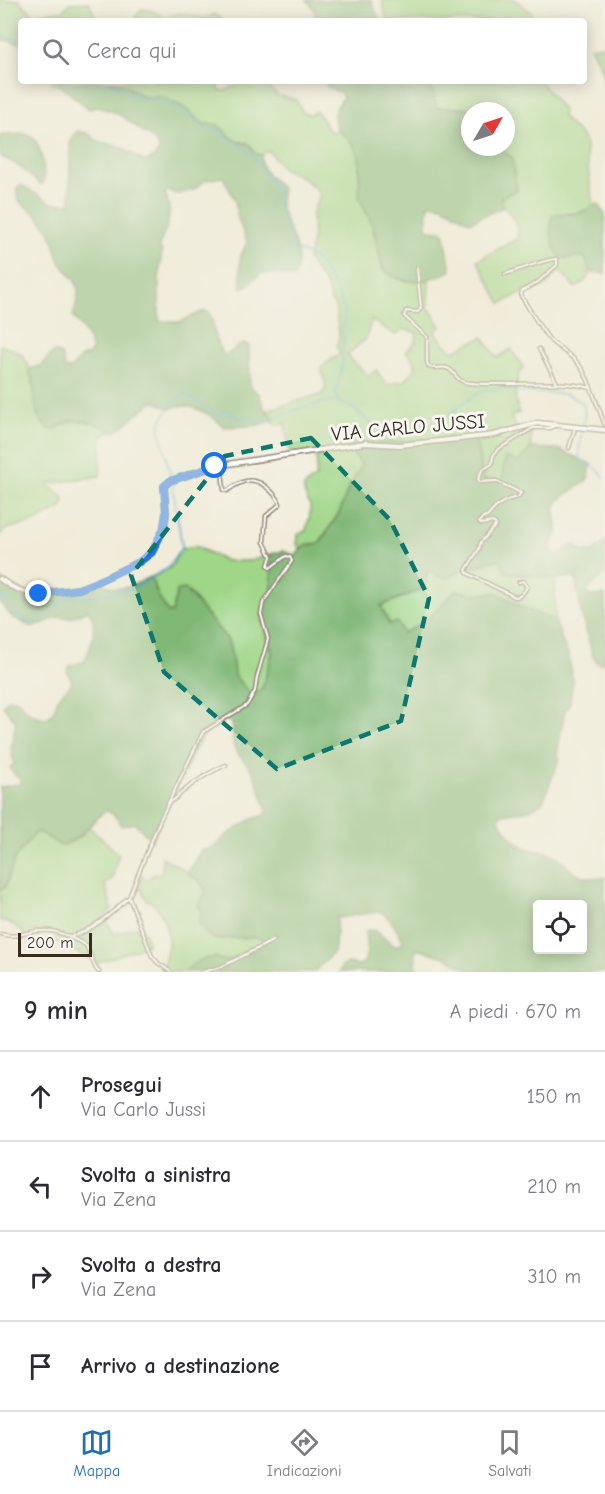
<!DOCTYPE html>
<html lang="it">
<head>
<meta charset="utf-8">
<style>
	:root { --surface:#fff; --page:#f7f7f7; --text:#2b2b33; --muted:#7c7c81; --line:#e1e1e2; --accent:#1f6fb2 }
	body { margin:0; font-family:"Comic Neue",sans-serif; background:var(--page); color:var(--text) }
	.controls { position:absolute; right:18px; bottom:18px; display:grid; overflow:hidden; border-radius:6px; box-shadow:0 3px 15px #0003 }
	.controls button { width:54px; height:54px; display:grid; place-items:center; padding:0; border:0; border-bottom:2px solid var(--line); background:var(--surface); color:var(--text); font:30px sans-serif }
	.compass { position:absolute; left:461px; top:102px; width:54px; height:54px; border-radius:50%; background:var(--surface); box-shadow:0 3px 15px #0003; rotate:51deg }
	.scale { position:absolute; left:18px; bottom:15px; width:74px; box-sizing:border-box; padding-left:6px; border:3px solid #3b2a1e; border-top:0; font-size:16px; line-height:21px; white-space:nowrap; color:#3b2a1e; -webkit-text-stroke:4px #f6f6f2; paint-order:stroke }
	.stop { position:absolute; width:18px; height:18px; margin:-14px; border:4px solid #1a73e8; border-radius:50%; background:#fff }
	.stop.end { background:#1a73e8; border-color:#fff; box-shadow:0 2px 6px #0008 }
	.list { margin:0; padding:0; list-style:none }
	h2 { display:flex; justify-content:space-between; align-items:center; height:78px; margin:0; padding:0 24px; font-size:26px }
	h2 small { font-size:20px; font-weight:400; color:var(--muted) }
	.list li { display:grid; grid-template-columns:39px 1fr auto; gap:18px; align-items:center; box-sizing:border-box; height:90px; padding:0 24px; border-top:2px solid var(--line) }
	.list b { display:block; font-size:22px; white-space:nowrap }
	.list p { margin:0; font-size:20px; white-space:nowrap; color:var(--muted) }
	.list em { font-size:20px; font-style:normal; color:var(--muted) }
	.icon { flex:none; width:33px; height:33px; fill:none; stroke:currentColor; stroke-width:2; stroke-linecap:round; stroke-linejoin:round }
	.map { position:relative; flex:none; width:605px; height:972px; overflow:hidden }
	.search { position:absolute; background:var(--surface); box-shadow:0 3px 15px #0003; left:18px; right:18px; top:18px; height:66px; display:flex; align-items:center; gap:15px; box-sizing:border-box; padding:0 21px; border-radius:6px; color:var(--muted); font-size:22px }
	.sheet { height:438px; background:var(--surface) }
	nav { display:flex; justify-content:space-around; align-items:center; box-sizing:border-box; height:84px; border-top:2px solid var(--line); background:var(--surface); font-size:16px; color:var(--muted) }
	nav a { display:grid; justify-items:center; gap:3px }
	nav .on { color:var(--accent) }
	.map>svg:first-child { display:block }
	.green { fill:#9fd687; stroke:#6d8052; stroke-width:1.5; fill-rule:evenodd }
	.forest { fill:#7fb774; stroke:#5d7049; stroke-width:1.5; fill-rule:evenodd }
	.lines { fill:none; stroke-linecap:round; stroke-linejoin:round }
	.stream { stroke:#4ea6cb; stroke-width:1.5 }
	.street-casing { stroke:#968b7c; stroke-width:5 }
	.secondary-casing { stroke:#968b7c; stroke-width:7 }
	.street { stroke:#fff; stroke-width:2 }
	.secondary { stroke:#fff; stroke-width:4 }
	.route { stroke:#1a73e8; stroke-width:8 }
	.marked { fill:none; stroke:#0f766e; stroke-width:4.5; stroke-dasharray:12 8; stroke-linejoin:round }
	.labels { text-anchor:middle; stroke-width:6; stroke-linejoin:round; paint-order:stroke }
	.street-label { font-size:20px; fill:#3b2a1e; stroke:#f6f6f2 }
</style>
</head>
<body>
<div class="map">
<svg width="605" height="972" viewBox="0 0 605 972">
	<rect width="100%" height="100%" fill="#f6f6f2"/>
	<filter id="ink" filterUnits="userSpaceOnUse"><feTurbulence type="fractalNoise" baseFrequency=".0167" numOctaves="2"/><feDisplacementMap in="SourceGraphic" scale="12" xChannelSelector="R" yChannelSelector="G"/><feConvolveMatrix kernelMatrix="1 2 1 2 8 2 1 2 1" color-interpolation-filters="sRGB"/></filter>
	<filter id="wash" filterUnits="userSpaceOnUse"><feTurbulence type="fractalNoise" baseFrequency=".008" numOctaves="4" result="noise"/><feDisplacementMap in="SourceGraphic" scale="24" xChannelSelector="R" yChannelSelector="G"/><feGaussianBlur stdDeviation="1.35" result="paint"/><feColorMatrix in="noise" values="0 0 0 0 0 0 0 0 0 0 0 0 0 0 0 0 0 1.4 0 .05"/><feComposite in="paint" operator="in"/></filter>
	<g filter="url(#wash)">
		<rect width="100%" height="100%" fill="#f1ecda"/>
		<path class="green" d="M0,0h19l14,14 30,-3 7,-8 19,-1 8,19h-76v23l-21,-5z
			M382,0h134l16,13 -2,8h-143z
			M142,9l9,1 13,7c5,-1 10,-3 15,-4 12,-1 23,10 35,1l6,4v3h-80l-5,-4z
			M109,81h110v9l6,1 14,-7 20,-3 20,15 16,3c7,7 4,15 16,15l4,-3c8,4 8,15 17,22l5,-3c8,5 16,10 20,19 4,12 0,22 3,33 7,29 17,56 22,86 15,12 28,17 47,11l-1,28 13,19 -6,5 10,13 8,7 30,-14 14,21 14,-9 13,19 -5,4c0,6 -2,9 -3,15 -2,9 1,17 3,26l-8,3 5,12 15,-3v23l-29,33 -18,-1 -4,-14 -49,-25 -81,6 12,18 -23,48 -20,30 -11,1 -8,4 -3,-4 1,-10 8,-3c1,-9 6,-17 4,-25 -2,-7 -7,-11 -6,-19l12,-10 1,-17 -3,-8 -24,3 -5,-31 -10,1 -2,-8 -6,-7 53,-15 6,-6 -1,-9 -4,-11 2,-4 17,-11 -3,-7 2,-13 -4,-28 -5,-6 -3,-13 -19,-27 5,-25 -1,-21 8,-19 -3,-5 -14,-12 -21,-10 -13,-17 -5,1 -3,4 -6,-3 -8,-11 -11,-1 -22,-17h-10l-4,-2 -19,-16 -26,-10 -11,1 -18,-11zM371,320l24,15 9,-6 13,4 -1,9 -10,9 6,7 4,9 -10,13 -19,5 -11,-15 -8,6 -21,-21 19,-16z
			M408,81h132l23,29 -1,6c8,13 26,19 24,35l7,55c-18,12 -25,3 -41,10l2,32 11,10 15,-3 5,2c7,15 6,23 -10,31l-14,-16 -6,2 -8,11 -30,10 -16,9 -24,-44 40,-21c3,-18 -7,-23 -16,-37l11,-44 -15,-11h9v-36h-33l-1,-3h-35l-5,-20z
			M0,345c13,5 23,5 28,20 2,6 1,9 5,14l4,36 21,13c14,-12 41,-7 55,3l-11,5 -2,40 -53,8 17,14 -1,9 -28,15 -29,7 -6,6z
			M195,546l31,15h24l21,-7 1,37 -5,48 5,14 -9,34 -9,8 -4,-1 -16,-19 -4,-29 -41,-54 -14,10 -3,10 -4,1 -10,-17 -7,-19 20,-10 10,-18z
			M500,559l7,13 48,7v42l-29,-12 -29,-16 -28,1 -6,-3h-8c-16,17 -30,34 -53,42 -11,-8 -17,-13 -21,-27l39,-16 7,-10 -1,-6 3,-3c25,5 47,-4 71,-12z
			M88,826l31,28 -7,25 -7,5 7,25 -8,8 10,17 26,-8 7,12v6l-5,3 -43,15 -1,3 -5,-6c-9,0 -26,-13 -37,-17l-1,-10h-23l-7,3 -11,-10 -14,-5v-29l5,-4 10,-29 20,-26c11,1 19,11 30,13l18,-10z
			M162,857c14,9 39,19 44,36l-8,11 12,33 5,2 43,-2 6,3 1,4 -30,14 -10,3 -10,-4 -15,3 -17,12h-21c1,-10 6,-20 6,-29 0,-15 -7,-38 -21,-43l-9,-15 3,-10 7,5 6,-7 8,1z"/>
		<path class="forest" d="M307,0h64l9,21h-64l-2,-12z
			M605,44v42l-4,-17 -11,-22z
			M50,81h59l17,5 18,11h18l23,11 19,16 14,1 18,16 14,4 5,8 6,3c-3,14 14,24 21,33l-2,11 1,8c7,26 25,43 13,70l-16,-4 -16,-1 -18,15 -3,-1 -1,-29 7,-16 -9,-23 -3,-18 -12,-24 -17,3 -13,10 -15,4 -10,-3 -3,2c9,20 2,34 -6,53l3,5 -3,29v41l20,1 25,-11 5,1c8,15 2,28 16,44 9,-4 14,-16 24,-11l1,42 9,7 6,15 9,12 -21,5 -29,1c-11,-12 -38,-28 -53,-18l-18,-8 -37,31c-12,-6 -36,-15 -48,-10 -8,2 -10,7 -18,8 -17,-11 -15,-33 -17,-51l-3,-4 -1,-6 12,-4 14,-14 7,5 2,12 7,1 10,-12 9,-3 2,-4 -6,-16 -13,-18c2,-9 6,-19 5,-28 -2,-9 -10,-15 -16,-23 -6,-9 -6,-20 -11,-30 -3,-6 -9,-14 -13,-19 -8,-9 -24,-11 -21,-28l4,-3 31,18 18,1v-58l1,-8 6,-7 10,2 11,8 23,6 24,15 9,-5 6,-8 -6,-9 -37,-27 -19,-6 -9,2 -27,-22z
			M325,81h83l24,7 5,20h36l-3,3v36h27l15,10 5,33 -16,7v5l3,5 -34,15c-10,-6 -30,-20 -41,-18l-2,22 2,4 13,1 3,4 6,36c-27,11 -41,17 -67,0l-7,-25 -3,-18 -15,-30 1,-38c-5,-15 -11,-22 -23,-30 -5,-20 -4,-16 6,-33l-2,-4 -14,-6z
			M0,135c8,1 21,-3 29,0 12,5 17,37 14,49h-3l-24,-20 -16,-8z
			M598,204l7,11v59l-9,-2 -4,2 -8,-17c-7,-2 -12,2 -19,1 -13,0 -16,-33 -13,-42 9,-4 18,-1 27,-3 7,-1 11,-7 19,-9z
			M475,438l9,42 18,1 3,-24 13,5 13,-14 27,1 33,15 -2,12 -2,4c-9,10 -33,15 -32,33 0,7 4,12 2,19 -1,7 -6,11 -6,18l5,5 19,-11 7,7 11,1 12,-10v32l-16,14 -2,4 4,4 14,-1v62l-3,7 -5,-1 -4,-6 -12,-45 -6,-35 -20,2 -49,-7 -6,-13 -33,9 -18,9h-11l-4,-5 -5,-1 -3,3c2,8 0,11 -6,16l-39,16 8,18 8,-2 6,11c22,-8 36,-25 52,-42h8l6,3 28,-1 29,16 29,12 14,37 4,22 -4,27 -4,3 -8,45 3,3 -17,43c-15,14 -26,9 -43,14l-1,5c6,10 18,25 30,29 11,2 16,1 27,7 6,3 9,9 14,13 9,7 24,11 35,8v95h-134l-23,-14 -29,-9 -4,1 2,22h-78l3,-6 6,-3 10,2 6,-2 3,-11 -2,-20 3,-2 8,1 19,15 7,-3 1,-3 -12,-19 -8,-8 -5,-1 -41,6 -2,30 -3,6 -18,18h-131l17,-12 15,-3 10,4 10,-3 30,-14 -1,-4 -6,-3 -43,2c-9,-3 -12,-9 -17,-17l4,-9 -4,-8 8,-12 -2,-6 -6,-7 -11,-7 14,-23 12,-2 12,-12 27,-17 13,-4 2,-4c-5,-14 -8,-27 -15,-40 -5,-9 -17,-17 -19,-27 -2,-8 2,-16 -3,-23h-8l-14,8 -7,10 -26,51 -23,51 -17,-18 -14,3c-3,-7 -7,-14 -16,-15 -15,13 -25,28 -44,35l-20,-13 -5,-1 -21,26 -10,29 -5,4v-104l20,-3 1,-4 -9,-8 -2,-5 4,-3 -3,-16 5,-26 -13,-17 5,-6c12,-2 12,6 20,12 4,4 13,6 18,7 10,-5 8,-13 13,-21 4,-7 10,-8 13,-15l-5,-10 2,-6 14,-4c8,-11 16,-41 5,-52l-18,8 -12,-1 -21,9 -6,1 -19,-10 -12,-15v-24l10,7 19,9 54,-7 18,-5c19,13 31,3 50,-5l7,19 10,17 4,-1 5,-22 8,-1 43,51 4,17 2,18 16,19 4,1 9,-8 9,-34 -10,-36 1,-9 9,-17 -1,-37 12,-3 13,5c6,-11 12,-11 24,-13l19,-30 10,-26 13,-22 -10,-13 -2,-7zM538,904h44v46h-44z"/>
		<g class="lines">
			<path class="stream" d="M0,35l21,6
				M103,81l14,5 24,13h15l27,11 24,19 12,1 31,22 27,38 -1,10 19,49 19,9 21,29 9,22 -1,53 -7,30 2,10
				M0,593l12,16 16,14 8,-1 18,-9 9,-13 9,-3h16l41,-7 18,-9 19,-11 16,-23 -10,-66 -13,-55c7,-12 12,-28 27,-32l32,22 8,-6 13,8 10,-1 12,5c17,-5 62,-24 78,-20 17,5 33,23 47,34l33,-5 18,-7 36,-28 14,-7 18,-2 17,5 44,2 17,9c6,19 -7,37 -3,56l16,9 9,9"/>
		</g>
	</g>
	<g filter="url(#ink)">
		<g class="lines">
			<g class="street-casing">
				<path id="street" d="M417,268l4,40 -3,4 -12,-1 -2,5 23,21v25l2,5c7,3 11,-1 18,1 7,2 9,12 17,14 9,2 19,2 29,2 32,1 66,-4 98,4l14,37
					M505,274c10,-3 45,-16 52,-15v6l-19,17 -16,9 -1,5c7,10 23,40 32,47 21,15 29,20 38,45
					M539,349l18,34
					M569,448l6,-20
					M519,582l4,-1 4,6c-3,6 -6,10 -12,10l-48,-24 -1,-3 13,-21 2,-7 15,-17 -3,-3 -12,2 -2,-2 4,-5h4c10,-12 15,-17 31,-20l3,-4 -25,-12 -16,1 -2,-3 4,-9 10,-6 1,-8 4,-6 36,-22h18l3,-2
					M170,802c7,-3 9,-8 15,-12 12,-10 27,-19 41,-25
					M129,897l23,59 6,7 13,9
					M0,934c16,4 23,-1 37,-3 6,0 13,-1 19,1 5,1 9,4 14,4 18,-2 46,-26 59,-39l31,-77 43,-88 44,-27 8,-14 2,-14 11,-38 -7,-25 2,-11 29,-42 -2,-4 -4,-1 -16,12 -2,-2 3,-10 -7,-14 2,-26 14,-12c-2,-6 -4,-8 -9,-13 -15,-15 -27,-13 -44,0l-3,-1 -2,-19 -5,-4
					M68,936l18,9 10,24 3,3
					M203,972l18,-5 53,-27"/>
			</g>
			<g class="secondary-casing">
				<path id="secondary" d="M0,579l12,8 18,7 33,-2 16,-3 15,-6 45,-21 13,-10 11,-23 3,-16 -2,-27 6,-5 45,-15 150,-23 35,2 68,-7 26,-3 44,-12 67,7"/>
			</g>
			<use href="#street" class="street"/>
			<use href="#secondary" class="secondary"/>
		</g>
	</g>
	<g class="lines" filter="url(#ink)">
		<path class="route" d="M39,594l40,-5 15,-6 45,-21 13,-10 12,-24 2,-15 -2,-27 6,-5 45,-15"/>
	</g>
	<path d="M0 0H605V972H0ZM311,438l79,82 39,78 -28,123 -124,48 -113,-97 -33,-97 94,-119z" fill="#f1ecda" fill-opacity=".55" fill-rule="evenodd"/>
	<path class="marked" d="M311,438l79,82 39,78 -28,123 -124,48 -113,-97 -33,-97 94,-119z"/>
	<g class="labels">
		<g class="street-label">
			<text transform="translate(408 427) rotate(-5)" y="7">VIA CARLO JUSSI</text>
		</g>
	</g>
</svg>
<div class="controls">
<button><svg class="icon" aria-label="locate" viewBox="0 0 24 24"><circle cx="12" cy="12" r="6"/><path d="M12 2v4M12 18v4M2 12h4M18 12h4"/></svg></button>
</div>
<svg class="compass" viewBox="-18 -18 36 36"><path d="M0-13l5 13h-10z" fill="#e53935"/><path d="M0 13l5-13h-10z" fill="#7c7c81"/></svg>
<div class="scale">200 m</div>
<div class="stop" style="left:215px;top:466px"></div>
<div class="stop end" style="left:39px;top:594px"></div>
<div class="search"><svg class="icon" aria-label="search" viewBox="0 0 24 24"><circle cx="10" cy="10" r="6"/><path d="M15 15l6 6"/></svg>Cerca qui</div>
</div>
<section class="sheet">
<h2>9 min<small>A piedi · 670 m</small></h2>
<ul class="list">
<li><svg class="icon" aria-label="ahead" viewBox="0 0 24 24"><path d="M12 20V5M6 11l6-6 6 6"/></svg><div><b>Prosegui</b><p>Via Carlo Jussi</p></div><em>150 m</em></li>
<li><svg class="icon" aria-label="left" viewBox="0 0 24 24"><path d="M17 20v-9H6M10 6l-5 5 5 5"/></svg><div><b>Svolta a sinistra</b><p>Via Zena</p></div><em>210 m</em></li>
<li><svg class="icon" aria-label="right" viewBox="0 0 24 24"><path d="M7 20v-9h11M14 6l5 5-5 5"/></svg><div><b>Svolta a destra</b><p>Via Zena</p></div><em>310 m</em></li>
<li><svg class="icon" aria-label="arrive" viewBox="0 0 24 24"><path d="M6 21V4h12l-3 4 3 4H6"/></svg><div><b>Arrivo a destinazione</b></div></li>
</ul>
</section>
<nav>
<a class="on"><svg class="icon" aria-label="map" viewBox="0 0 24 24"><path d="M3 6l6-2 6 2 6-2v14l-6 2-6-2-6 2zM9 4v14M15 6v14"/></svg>Mappa</a>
<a><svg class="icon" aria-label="directions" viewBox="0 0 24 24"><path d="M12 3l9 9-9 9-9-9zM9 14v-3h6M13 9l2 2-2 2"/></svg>Indicazioni</a>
<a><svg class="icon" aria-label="saved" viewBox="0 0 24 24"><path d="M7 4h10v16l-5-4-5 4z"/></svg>Salvati</a>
</nav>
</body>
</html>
